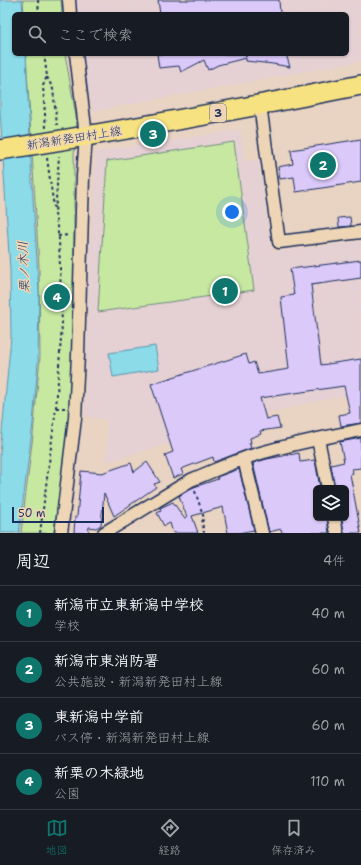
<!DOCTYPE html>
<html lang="ja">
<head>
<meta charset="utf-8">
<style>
	:root { --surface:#171b24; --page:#20242c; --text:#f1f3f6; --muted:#9ea1a6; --line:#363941; --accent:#0f766e }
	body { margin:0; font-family:"Shantell Sans","Klee One",sans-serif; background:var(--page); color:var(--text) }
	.controls { position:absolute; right:12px; bottom:12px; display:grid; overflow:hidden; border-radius:6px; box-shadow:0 1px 3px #0004 }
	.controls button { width:36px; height:36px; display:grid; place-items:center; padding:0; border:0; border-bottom:1px solid var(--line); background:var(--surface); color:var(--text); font:20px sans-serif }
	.scale { position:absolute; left:12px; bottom:10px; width:92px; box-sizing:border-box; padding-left:4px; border:2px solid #1b2f5e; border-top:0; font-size:11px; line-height:14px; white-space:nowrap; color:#1b2f5e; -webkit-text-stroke:3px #edd5b5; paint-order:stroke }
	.you { position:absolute; left:232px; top:212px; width:14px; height:14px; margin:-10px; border:3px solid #fff; border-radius:50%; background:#1a73e8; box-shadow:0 0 0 6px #1a73e833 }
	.badge { display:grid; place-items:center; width:26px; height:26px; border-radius:50%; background:var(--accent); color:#fff; font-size:13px; font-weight:700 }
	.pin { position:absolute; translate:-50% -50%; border:2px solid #fff; box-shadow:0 1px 4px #0006 }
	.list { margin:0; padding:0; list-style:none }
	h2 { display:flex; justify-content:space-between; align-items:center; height:52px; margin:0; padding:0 16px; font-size:17px }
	h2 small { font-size:13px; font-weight:400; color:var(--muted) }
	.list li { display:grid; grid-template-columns:26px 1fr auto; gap:12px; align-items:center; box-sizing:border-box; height:56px; padding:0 16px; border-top:1px solid var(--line) }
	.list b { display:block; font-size:15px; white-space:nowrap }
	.list p { margin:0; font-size:13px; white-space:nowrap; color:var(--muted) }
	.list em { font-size:13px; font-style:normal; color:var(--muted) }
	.icon { flex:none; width:22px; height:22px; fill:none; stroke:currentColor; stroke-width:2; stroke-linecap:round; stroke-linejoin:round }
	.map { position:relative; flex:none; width:361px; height:533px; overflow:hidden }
	.search { position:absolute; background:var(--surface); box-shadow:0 1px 3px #0004; left:12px; right:12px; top:12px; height:44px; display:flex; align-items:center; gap:10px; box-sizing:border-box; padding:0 14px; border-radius:6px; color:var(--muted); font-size:15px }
	.sheet { height:276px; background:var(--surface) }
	nav { display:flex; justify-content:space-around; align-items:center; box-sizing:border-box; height:56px; border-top:1px solid var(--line); background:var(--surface); font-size:11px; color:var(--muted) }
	nav a { display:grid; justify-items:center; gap:2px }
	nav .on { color:var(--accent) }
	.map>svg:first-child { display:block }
	.built { fill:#e5d0d4 }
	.green { fill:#c6e8a1; stroke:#708c80 }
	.water { fill:#8bdbe8; stroke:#5e96b1 }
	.building { fill:#dbc9fa; stroke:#1b2f5e }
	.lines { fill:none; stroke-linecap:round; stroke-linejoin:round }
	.street-casing { stroke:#1b2f5e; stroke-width:15 }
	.primary-casing { stroke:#1b2f5e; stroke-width:22 }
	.path { stroke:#1b2f5e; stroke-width:2; stroke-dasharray:3 3; stroke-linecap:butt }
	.street { stroke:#edd5b5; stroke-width:12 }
	.primary { stroke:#f7e281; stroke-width:19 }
	.labels { text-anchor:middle; stroke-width:3; stroke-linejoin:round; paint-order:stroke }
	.shield { fill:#edd5b5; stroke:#5a6178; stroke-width:1 }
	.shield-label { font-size:11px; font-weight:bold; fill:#1b2f5e }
	.street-label { font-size:12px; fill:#1b2f5e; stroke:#edd5b5 }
	.water-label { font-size:13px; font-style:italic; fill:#26406c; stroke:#edd5b5 }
</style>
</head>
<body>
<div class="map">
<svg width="361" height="533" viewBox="0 0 361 533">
	<rect width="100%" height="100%" fill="#e9d3c3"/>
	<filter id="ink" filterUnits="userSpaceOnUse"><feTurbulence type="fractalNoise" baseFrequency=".025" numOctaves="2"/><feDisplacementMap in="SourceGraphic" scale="8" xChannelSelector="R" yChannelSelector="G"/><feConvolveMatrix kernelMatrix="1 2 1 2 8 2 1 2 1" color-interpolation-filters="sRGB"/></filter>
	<g filter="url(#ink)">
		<path class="built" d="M70,0h291v61l-268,50 -12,-57h266v-40h-274z
			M240,130l5,31 14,-1 13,92 89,-11v151l-88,19 -166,51v-42l-22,-4 4,-166 5,-42 1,-56z"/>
		<path class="green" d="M23,0h38l1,14h-38z
			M26,54h39l12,68 -3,32v174l-4,83 -16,122h-33l12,-98 7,-78 -1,-91z
			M234,142l20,148 -156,22 9,-151z"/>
		<path class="water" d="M0,0h22l1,14h-9v40h12l6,129 7,109 -1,70 -5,61 -14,110h-19v-80l11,-116 -1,-67 -10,-159z
			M155,346l4,23 -46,8 -4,-24z"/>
		<path class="building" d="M158,0h121l1,14h-120z
			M157,54h89v3v-3h40l4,13 -17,-3 -27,-3v-3l-28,7 -10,5 -4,-10 -23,12 -2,-6 -20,2z
			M361,139v43l-65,10 -2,-15 -14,2 -2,-12 15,-3 -2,-14z
			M350,217l1,9 -12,1 -1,-9z
			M361,260v18l-50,7 10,80 40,-6v64l-20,3 -2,-11 11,-2 -6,-27 -84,12 6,21 11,-2 3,11 -20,3 1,3 -11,4 1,5h-2l2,5 -37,14 -1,-5 -32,12 2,5 -10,4 -8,-23 8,-3 -22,-68 95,-30 3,10 5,-2 4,12 31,-5 -8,-72 13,-2 -4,-26z
			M361,438v30l-9,1 1,4 -3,1 11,59h-17l-2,-15h4v-30h-11l-4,-23 13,-3 -4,-20z
			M299,453l1,9 15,-2 5,28h-4v30h11l2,15h-47l-1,-4 -12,3 -16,-69 14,-4z
			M147,462l13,20 -6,2 2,3 -42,29 -10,-23 -3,32 -5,3 -7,-1 -1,6h-14l1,-16h2l4,-46 21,2 29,-10 3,9z
			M239,469l15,61 -16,3h-10l-5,-26 -31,9 6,17h-25l-3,-10 -6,3 -7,-13 4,-2 -1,-3 13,-6 11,16 3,-1 -8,-21 15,-9 24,-8 -1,-2z"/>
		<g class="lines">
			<g class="street-casing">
				<path id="street" d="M69,0l1,14
					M260,105l19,137 82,-10
					M318,439l10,49
					M244,459l18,74
					M334,518l3,15
					M61,533l14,-115 3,-63 5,-179 3,-40 -10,-82
					M104,533l87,-53c19,-8 38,-16 57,-23 36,-12 75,-19 113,-27"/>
			</g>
			<g class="primary-casing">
				<path id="primary" d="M0,150c121,-19 241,-41 361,-65"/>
			</g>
			<path class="path" d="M38,0l1,14
				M44,54l3,22 -4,10 3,42
				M47,77l6,12 4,36
				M47,158l7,50
				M58,236l11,-1
				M56,408h9
				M195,491l9,27 -2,4 2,11
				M40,533l16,-125 6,-84 -3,-85 -4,-25 4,-58"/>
			<use href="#street" class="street"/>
			<use href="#primary" class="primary"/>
		</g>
	</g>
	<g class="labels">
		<rect class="shield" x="210" y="104" width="16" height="18" rx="3"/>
		<g class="shield-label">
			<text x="218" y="117">3</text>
		</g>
		<g class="street-label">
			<text transform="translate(74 138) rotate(-9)" y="4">新潟新発田村上線</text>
		</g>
		<g class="water-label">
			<text transform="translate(23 267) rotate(-92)" y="5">栗ノ木川</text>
		</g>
	</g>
</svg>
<div class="controls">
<button><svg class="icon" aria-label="layers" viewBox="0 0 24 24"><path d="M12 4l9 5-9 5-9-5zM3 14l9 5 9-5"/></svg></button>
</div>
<div class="scale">50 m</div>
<div class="you"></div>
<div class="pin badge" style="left:225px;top:291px">1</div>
<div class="pin badge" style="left:323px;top:165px">2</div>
<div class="pin badge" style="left:153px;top:134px">3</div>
<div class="pin badge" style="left:57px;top:297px">4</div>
<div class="search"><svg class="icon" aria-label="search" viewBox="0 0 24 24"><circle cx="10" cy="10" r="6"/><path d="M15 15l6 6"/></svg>ここで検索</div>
</div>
<section class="sheet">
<h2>周辺<small>4件</small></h2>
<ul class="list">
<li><span class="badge">1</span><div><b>新潟市立東新潟中学校</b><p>学校</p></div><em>40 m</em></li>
<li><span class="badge">2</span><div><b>新潟市東消防署</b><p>公共施設 · 新潟新発田村上線</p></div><em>60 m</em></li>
<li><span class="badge">3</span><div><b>東新潟中学前</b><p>バス停 · 新潟新発田村上線</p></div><em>60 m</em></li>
<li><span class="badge">4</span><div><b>新栗の木緑地</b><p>公園</p></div><em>110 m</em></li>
</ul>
</section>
<nav>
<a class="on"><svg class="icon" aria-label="map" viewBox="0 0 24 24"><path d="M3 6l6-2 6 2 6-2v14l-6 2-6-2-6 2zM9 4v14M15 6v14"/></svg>地図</a>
<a><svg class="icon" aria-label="directions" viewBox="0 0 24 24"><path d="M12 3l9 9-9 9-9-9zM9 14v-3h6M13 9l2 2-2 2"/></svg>経路</a>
<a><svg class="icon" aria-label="saved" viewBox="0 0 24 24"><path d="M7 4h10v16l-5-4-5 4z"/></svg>保存済み</a>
</nav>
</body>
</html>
